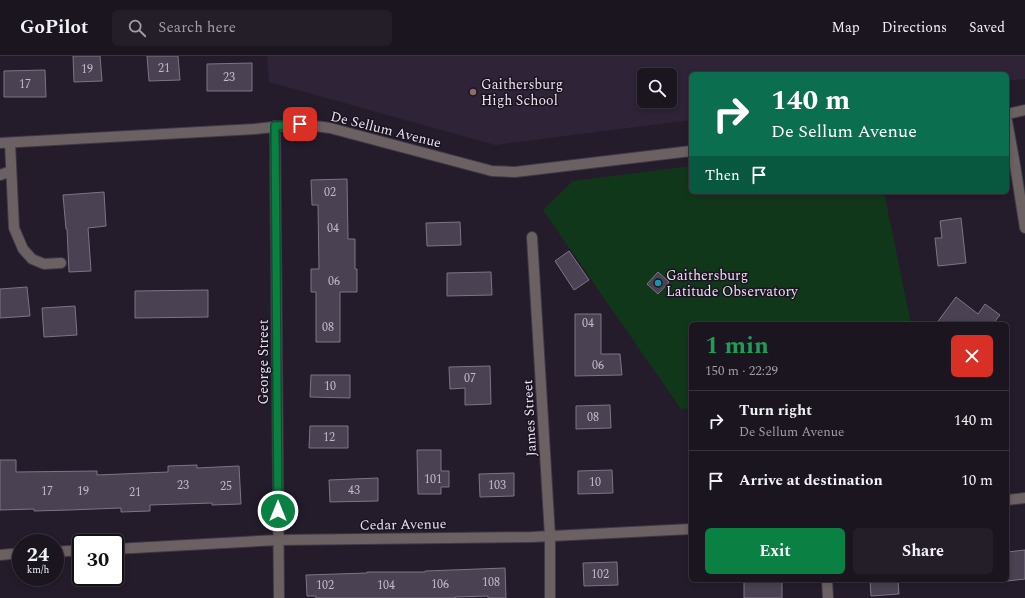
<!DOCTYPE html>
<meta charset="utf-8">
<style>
:root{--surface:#1b1520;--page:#241e29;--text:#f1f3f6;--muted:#a09fa5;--line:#39343e;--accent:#0b8043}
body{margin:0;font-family:Spectral,serif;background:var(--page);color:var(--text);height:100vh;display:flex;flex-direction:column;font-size:15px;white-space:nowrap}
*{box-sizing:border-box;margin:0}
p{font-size:13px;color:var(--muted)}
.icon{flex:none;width:22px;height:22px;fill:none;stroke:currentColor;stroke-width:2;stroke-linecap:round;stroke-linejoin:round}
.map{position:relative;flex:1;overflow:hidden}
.details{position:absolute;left:689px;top:266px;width:320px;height:260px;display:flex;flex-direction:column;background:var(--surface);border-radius:6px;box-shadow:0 2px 6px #0003,0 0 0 1px var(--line)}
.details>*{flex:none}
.top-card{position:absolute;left:689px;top:16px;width:320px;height:122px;border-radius:6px;box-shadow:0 2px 6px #0003,0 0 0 1px var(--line);background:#0b6e4f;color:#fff;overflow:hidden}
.controls{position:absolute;left:637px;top:12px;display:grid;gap:8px}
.controls a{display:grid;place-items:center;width:40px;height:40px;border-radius:6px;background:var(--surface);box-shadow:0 2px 6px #0003,0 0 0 1px var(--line);font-size:20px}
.speed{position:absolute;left:12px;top:478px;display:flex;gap:8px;font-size:20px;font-weight:700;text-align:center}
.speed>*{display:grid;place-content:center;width:52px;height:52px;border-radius:50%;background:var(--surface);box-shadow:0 2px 6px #0003,0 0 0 1px var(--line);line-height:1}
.speed small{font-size:10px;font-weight:400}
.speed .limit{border:2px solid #111;border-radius:6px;background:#fff;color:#111}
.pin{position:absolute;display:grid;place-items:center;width:34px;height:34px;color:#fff;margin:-17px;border-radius:8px;box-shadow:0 2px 6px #0006}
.me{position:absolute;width:44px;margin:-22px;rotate:0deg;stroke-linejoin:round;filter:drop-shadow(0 0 3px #0008)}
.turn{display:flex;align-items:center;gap:14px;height:84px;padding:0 16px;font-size:18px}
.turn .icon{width:52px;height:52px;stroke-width:2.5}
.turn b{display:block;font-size:28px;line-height:34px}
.then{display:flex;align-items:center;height:38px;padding:0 16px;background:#0003;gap:8px;font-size:15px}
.round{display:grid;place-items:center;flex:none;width:42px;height:42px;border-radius:6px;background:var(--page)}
.summary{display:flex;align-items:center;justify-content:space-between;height:68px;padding:0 16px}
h1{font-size:24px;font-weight:700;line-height:30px;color:#1e9e55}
.cta{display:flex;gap:8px;margin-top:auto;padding:8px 16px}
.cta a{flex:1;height:46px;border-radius:6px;background:var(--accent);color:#fff;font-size:16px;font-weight:700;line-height:46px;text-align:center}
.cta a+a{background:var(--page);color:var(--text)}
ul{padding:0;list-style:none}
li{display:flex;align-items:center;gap:12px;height:60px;padding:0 16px;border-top:1px solid var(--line)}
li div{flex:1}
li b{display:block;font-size:15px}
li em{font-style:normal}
header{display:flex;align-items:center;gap:24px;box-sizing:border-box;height:56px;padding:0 20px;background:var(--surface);border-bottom:1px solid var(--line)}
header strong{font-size:19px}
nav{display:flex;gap:22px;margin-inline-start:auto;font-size:14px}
.search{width:280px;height:36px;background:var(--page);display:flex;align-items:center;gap:10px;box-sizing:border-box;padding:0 14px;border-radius:6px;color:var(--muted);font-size:15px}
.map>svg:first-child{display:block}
</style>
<header>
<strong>GoPilot</strong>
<div class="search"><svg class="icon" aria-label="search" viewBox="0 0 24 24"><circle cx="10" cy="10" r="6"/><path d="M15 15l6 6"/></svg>Search here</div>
<nav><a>Map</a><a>Directions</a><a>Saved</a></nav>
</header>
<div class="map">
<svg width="1025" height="542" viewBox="0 0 1025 542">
<rect width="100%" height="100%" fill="#241c2b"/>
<path fill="#2e2337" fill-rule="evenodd" d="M267,0H1025V23L1007,25V18H691V64L495,89L269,26ZM644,19H670V45H644Z"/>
<path fill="#11371b" d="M691,110V136H884L911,268H691V352L681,353L543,154L573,125Z"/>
<path fill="#4a4152" stroke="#7d7486" d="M73,0H100L102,25L74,26Z
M147,0H178L180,24L149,25Z
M252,7V35H207V8Z
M45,14L46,41H4V15Z
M347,123L348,183H355V213H357V236H340V286H316V236H311V213H319L318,149H312L311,124Z
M104,136L106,170L88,172L91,215L69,216L67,173H66L63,139Z
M961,162L966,207L938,210L935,182H942L940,165Z
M460,166L461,189L427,190L426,167Z
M569,195L589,224L574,234L555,205Z
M491,216L492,239L447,240V217Z
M658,216L669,226L658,238L647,228Z
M27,231L30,260L0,262V233Z
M208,234V261L135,262V235Z
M956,241L978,258L985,248L1000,259L993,268H936Z
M75,250L77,279L44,281L42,252Z
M575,258H601V298H620L622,319L575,320Z
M490,310L491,348L465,349V332L450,333L449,311Z
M311,319H350V342L310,341Z
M610,349L611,372L576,373V350Z
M310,370H348V392H309Z
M417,394H441V415H449V431H441V438H418Z
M0,404H16V416L97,415V419L168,416V410L197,409V412L239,410L241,448L212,449V447L150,449V455L121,456V452L69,454L34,455V453L0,454Z
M612,414L613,437L578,438V415Z
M514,417V440L480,441L479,418Z
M378,422V445L330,446L329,424Z
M1025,494V523L1007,525V496Z
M617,506L618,529L584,530L583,507Z
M505,512L506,542H488V540L455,541V542H316V540H307L306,519L367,517V516H425V515Z
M744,524H782V542H744Z
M870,524H898L899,538L871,540Z"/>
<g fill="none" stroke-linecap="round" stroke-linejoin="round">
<defs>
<path id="service" d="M10,87L14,172L23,193L32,203L44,208L61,207
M0,119L11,115"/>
<path id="minor" d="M1007,58L1025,54
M1007,65L1015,109L1025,172
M275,70L279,542
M0,87L255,73L300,68L330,72L492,115L515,116L691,95
M532,181L550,480V542
M1007,444L1025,442
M115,493L278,484L532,481L691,473
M55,496L81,494
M0,499L21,497
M827,524L828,542"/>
</defs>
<use href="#service" stroke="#403846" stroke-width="12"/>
<use href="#minor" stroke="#403846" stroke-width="12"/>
<use href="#service" stroke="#6c6162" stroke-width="10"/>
<use href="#minor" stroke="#6c6162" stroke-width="10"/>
</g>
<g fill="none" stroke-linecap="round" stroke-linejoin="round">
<defs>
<path id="route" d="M278,455L275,70L300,68"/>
</defs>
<use href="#route" stroke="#07532c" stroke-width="10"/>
<use href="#route" stroke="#0b8043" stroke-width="7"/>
</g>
<circle fill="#8d6e63" stroke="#1b1321" stroke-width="1.5" cx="473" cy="36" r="4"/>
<circle fill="#0f9aa8" stroke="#1b1321" stroke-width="1.5" cx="658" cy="227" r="4"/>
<g text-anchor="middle" stroke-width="3" stroke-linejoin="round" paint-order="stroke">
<g font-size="12" fill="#c1bac7">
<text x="164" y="16">21</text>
<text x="87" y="17">19</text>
<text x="229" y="25">23</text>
<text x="25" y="32">17</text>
<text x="330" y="140">02</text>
<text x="333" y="176">04</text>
<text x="334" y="229">06</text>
<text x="588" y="271">04</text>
<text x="328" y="275">08</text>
<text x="598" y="313">06</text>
<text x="470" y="326">07</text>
<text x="330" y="334">10</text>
<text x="593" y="365">08</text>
<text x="329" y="385">12</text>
<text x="433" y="427">101</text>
<text x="595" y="430">10</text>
<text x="183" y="433">23</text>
<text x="497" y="433">103</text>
<text x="226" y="434">25</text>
<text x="354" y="438">43</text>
<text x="47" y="439">17</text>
<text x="83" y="439">19</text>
<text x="135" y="440">21</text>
<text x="600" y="522">102</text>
<text x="491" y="530">108</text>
<text x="440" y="532">106</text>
<text x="325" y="533">102</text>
<text x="386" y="533">104</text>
</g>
<g font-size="14" fill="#e9e3ee" stroke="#1b1321" text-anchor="start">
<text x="481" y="33">Gaithersburg<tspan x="481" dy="16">High School</tspan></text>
<text x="666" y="224">Gaithersburg<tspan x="666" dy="16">Latitude Observatory</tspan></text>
</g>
<g font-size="14" fill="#e9e3ee" stroke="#1b1321">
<text transform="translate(386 73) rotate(14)" y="5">De Sellum Avenue</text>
<text transform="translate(263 306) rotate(-90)" y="5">George Street</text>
<text transform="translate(529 362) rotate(-93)" y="5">James Street</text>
<text transform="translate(403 468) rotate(-1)" y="5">Cedar Avenue</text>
</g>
</g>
</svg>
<div class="controls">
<a><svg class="icon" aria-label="search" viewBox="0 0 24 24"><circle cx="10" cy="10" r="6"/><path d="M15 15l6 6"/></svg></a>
</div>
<div class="speed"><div>24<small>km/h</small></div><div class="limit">30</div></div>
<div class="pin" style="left:300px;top:68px;background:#d93025"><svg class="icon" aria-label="arrive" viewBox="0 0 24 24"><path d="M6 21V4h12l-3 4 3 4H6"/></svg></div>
<svg class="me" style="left:278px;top:455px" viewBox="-20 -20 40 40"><circle r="17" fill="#0b8043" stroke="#fff" stroke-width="3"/><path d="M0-11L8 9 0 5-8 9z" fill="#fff"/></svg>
<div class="top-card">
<div class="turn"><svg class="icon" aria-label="right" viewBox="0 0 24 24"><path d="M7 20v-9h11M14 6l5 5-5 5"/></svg><div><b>140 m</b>De Sellum Avenue</div></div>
<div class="then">Then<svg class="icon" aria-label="arrive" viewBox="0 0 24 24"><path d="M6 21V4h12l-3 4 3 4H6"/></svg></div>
</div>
<section class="details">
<div class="summary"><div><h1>1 min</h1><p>150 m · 22:29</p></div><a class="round" style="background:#d93025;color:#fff"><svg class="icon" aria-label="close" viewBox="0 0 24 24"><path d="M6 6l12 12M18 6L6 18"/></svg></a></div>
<ul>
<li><svg class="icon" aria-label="right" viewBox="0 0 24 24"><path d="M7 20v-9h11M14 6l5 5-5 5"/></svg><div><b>Turn right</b><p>De Sellum Avenue</p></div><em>140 m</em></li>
<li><svg class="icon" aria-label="arrive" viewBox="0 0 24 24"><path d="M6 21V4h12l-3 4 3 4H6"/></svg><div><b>Arrive at destination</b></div><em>10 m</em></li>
</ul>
<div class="cta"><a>Exit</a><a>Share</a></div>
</section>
</div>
